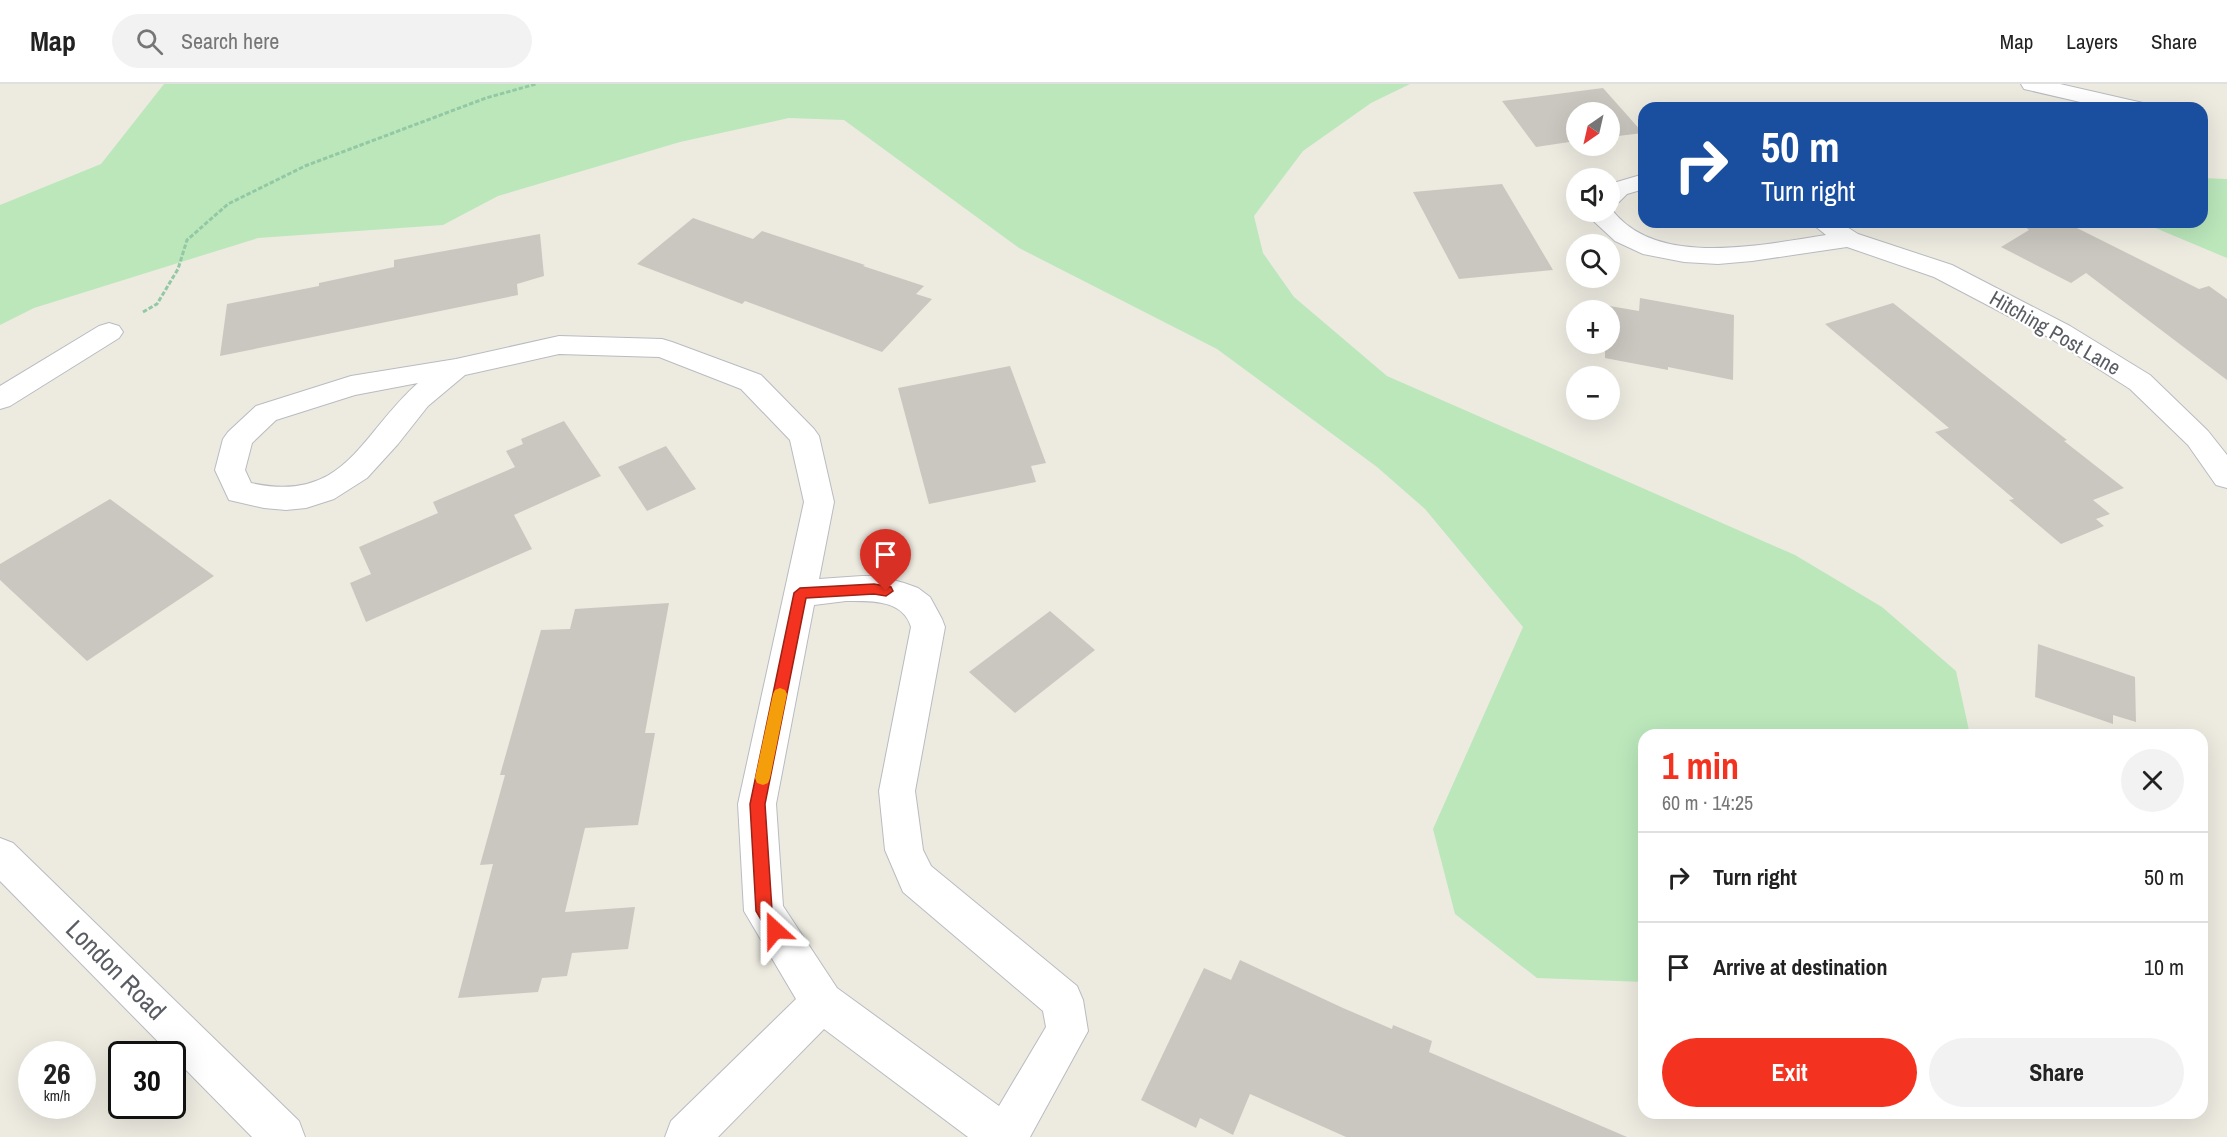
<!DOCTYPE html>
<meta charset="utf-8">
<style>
:root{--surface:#fff;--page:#f2f2f2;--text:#222;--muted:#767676;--line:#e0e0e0;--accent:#f33320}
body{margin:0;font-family:"Archivo Narrow",sans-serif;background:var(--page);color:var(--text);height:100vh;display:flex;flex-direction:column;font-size:22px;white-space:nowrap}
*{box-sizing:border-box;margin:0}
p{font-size:20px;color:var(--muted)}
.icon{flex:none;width:33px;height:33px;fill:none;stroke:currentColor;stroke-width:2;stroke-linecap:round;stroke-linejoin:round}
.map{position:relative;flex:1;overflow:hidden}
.details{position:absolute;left:1638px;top:645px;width:570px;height:390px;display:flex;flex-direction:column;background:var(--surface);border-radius:18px;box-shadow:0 6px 24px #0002}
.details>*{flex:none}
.banner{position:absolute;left:1638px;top:18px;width:570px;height:126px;border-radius:18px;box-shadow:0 6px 24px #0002;background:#1a4fa0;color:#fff;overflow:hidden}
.needle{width:39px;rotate:214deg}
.fabs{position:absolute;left:1566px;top:18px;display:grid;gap:12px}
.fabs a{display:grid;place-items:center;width:54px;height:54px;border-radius:50%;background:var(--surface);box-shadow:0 6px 24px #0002;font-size:30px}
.speed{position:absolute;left:18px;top:957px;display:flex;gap:12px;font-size:30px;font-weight:700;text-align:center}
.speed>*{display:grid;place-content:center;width:78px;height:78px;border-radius:50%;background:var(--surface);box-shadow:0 6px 24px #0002;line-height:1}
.speed small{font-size:15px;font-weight:400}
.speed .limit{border:3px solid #111;border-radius:9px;background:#fff;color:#111}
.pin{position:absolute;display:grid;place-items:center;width:51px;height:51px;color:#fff;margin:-62px -26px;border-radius:50% 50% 50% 0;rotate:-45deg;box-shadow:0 0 6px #0007}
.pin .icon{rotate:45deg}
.me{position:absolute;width:66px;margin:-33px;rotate:336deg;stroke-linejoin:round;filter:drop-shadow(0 0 4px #0008)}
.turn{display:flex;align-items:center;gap:21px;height:126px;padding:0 24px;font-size:27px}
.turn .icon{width:78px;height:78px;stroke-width:2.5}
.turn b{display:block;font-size:42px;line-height:51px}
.round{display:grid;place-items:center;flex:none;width:63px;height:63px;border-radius:32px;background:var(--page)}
.headline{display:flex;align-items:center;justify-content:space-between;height:102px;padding:0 24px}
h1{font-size:36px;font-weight:800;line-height:45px;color:var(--accent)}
.cta{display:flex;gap:12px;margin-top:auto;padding:12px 24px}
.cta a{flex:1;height:69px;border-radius:36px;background:var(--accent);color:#fff;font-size:24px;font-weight:800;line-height:69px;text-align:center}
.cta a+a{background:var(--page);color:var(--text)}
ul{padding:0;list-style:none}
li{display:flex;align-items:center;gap:18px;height:90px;padding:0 24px;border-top:2px solid var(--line)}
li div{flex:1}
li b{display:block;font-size:22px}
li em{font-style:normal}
header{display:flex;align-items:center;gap:36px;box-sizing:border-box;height:84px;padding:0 30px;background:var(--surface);border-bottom:2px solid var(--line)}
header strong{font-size:28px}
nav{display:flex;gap:33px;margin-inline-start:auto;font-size:21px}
.search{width:420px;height:54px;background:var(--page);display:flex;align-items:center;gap:15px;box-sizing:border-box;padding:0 21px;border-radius:33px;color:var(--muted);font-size:22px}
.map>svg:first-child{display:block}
</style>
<header>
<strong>Map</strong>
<div class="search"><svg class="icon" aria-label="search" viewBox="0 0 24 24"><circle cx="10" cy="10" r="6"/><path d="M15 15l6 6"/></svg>Search here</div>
<nav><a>Map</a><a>Layers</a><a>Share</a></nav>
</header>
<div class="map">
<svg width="2227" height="1053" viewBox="0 0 2227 1053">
<rect width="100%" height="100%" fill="#edebe0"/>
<path fill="#bbe7bb" d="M164,0H1410L1371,19L1303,67L1254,132L1263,169L1294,213L1387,292L1795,471L1882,523L1956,587L1970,651H1644V898L1537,894L1455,830L1433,745L1523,543L1425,425L1377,383L1217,265L1019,164L844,36L789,34L680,58L498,112L443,141L258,154L34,224L0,241V121L101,80Z
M2202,94L2227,95V174L2141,138H2202Z"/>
<path fill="#cac7c0" d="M1603,4L1643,49L1610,53V28H1576V57L1536,63L1502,17Z
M1502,100L1553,186L1459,195L1413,108Z
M693,134L753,155L762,147L865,181L863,182L924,202L916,210L932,215L882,268L745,217L742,220L637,180Z
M2019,138H2065L2199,205L2209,202L2227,215V296L2086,189L2071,199L2001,163L2029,146Z
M540,150L544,192L517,200L518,211L220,272L227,220L319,202V199L394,183V176Z
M1640,214L1734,231L1733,296L1668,283V286L1605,274V267L1586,264L1587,260H1610V226H1591L1592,219L1639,227Z
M1893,219L2067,356L2064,357L2124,404L2093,416L2110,430L2096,435L2104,442L2061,460L2009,416L2014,415L1935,348L1949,344L1825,240Z
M1010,282L1046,379L1031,382L1036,398L929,420L898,304Z
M564,337L601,392L514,431L532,465L366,538L350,499L371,490L359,463L438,429L433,418L515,383L506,367L523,360L521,355Z
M666,362L696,405L647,427L618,383Z
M110,415L214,492L87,577L0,496V480Z
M669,519L645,649H655L638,741L585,744L565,828L635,823L628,865L572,869L567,892L542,894L538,908L458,914L493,780L480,781L505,691H500L541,546L570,545L575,525Z
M1050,527L1095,566L1015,629L969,588Z
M2038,560L2135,593L2136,638L2113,631V640L2035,613Z
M1240,876L1343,924L1392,945L1393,941L1432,957L1429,968L1627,1053H1346L1250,1010L1233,1051L1200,1034L1196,1044L1141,1016L1204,884L1231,896Z"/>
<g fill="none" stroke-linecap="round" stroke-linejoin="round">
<defs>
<path id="minor" d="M2021,0H2060L2143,19L2146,24H2106L2024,5Z
M1644,90V105L1627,110L1619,118L1610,120V100Z
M1610,123C1653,185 1760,161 1826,151L1810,138H1839L1858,150L1952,181L2070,242L2150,291L2208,347L2227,371V404L2216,401L2188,361L2130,305L2050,254L1934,193L1847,163L1752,177L1718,180L1684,178L1643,170L1615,157L1587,131L1589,128H1610Z
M109,239L119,242L123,248L119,254L10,322L0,325V302L99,242Z
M559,252L662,255L672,258L761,291L814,345L819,352L834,418L819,495L862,492H878L904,499L918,504L930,513L942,535L945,543L915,707L923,766L931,782L1077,902L1083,916L1088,947L1030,1053H968L824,945L718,1053H665L671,1037L796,915L744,827L738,720L804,418L790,356L741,305L659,273L559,270L465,291L428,322L398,360L367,394L334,415L306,424L286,426L264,424L229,416L215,386L223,355L228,348L256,322L351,292L456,275ZM418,299C360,350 346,420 251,399L245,386L252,359L276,336L355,311ZM846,517C870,517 903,515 911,543L879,707L885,766L903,808L1043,927L1046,943L999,1022L837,904L783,822L776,720L814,521Z
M0,754L13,759L299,1037L305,1053H252L0,797Z"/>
</defs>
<use href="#minor" stroke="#b9bbc1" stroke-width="2"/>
<path stroke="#93c8a4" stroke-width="3" stroke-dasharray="4.5 2" stroke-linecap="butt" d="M143,228L157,220L178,185L187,156L228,120L305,82L486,14L536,0"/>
<use href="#minor" fill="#fff" fill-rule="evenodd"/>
</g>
<path fill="#f33320" stroke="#9e2115" stroke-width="1.5" d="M874,500L891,503L893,507L886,512L874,510L806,514L765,720L772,826L784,846L781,851L775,853L770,851L756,827L750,720L794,509L800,504Z"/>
<path fill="#f59e0b" d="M780,604L785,606L787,610L770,694L768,699L763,701L757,699L755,694L773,610L775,606Z"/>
<g text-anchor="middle" stroke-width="4.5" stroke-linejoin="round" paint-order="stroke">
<g font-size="21" fill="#595d63" stroke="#fff">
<text transform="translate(2055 249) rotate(30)" y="7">Hitching Post Lane</text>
</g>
<g font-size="26" fill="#595d63" stroke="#fff">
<text transform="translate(116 886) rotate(45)" y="9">London Road</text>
</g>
</g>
</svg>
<div class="fabs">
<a><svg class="needle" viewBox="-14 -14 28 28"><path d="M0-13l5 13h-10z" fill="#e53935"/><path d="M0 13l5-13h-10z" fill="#767676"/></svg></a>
<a><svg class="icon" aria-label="sound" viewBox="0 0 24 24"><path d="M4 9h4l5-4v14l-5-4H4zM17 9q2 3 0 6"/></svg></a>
<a><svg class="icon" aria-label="search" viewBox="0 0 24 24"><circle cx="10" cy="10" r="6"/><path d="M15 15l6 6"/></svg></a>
<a>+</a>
<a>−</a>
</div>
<div class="speed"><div>26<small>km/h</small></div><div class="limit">30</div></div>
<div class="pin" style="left:886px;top:507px;background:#d93025"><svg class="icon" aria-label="arrive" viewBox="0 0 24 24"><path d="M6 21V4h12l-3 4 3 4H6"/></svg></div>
<svg class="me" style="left:775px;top:846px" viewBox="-20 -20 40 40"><path d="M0-17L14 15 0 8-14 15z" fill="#f33320" stroke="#fff" stroke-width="4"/></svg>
<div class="banner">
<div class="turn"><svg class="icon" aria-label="right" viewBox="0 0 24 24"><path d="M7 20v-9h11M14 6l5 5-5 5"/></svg><div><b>50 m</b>Turn right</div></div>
</div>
<section class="details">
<div class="headline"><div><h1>1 min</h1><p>60 m · 14:25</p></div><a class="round"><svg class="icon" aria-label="close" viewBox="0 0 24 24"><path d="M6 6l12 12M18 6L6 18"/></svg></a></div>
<ul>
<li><svg class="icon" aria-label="right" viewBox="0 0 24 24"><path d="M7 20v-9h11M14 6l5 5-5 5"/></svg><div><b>Turn right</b></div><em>50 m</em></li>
<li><svg class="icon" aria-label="arrive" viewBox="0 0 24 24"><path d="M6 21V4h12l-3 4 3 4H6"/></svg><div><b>Arrive at destination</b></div><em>10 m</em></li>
</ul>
<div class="cta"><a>Exit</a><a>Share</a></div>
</section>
</div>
